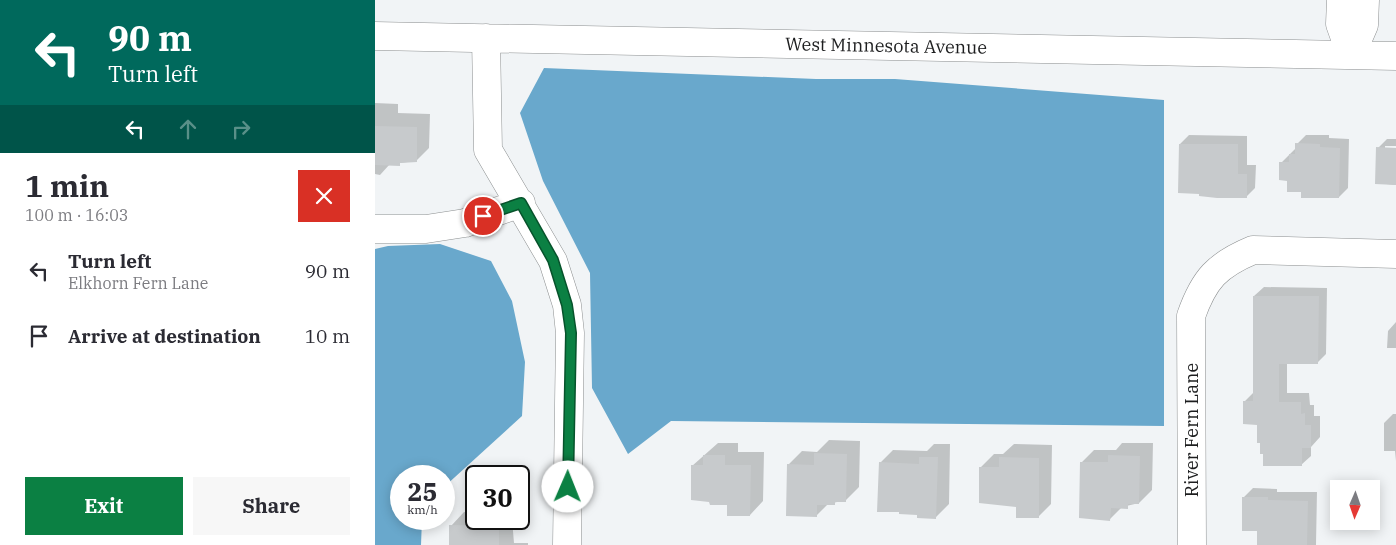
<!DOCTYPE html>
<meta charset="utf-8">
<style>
:root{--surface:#fff;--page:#f7f7f7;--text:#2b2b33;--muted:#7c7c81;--accent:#0b8043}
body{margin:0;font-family:"IBM Plex Serif",serif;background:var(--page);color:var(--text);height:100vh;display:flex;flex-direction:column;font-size:19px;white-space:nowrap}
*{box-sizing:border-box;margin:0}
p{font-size:16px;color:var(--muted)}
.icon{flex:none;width:28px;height:28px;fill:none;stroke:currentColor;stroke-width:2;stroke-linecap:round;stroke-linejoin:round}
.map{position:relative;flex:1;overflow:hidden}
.drawer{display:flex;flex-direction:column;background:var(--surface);width:375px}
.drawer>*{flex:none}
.top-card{background:#00695c;color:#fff;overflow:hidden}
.needle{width:32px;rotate:182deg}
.controls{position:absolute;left:955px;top:480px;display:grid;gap:10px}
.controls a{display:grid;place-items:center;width:50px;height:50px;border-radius:0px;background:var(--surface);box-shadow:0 2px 12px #0003;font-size:25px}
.speed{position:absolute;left:15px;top:465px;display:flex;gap:10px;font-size:25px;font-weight:700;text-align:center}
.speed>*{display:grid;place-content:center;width:65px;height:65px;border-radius:50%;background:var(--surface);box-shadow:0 2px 12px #0003;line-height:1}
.speed small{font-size:12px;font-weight:400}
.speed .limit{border:2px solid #111;border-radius:8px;background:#fff;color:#111}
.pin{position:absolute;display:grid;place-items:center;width:42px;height:42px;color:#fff;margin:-21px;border:2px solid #fff;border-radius:50%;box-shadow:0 1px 5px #0007}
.me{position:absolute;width:55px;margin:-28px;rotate:1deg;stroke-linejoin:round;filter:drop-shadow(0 0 4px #0008)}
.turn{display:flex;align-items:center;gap:18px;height:105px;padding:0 25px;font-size:22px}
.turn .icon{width:65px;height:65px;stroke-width:2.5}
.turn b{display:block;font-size:35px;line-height:42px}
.lanes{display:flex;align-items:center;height:48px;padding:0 25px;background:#0003;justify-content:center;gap:25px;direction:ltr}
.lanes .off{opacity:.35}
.round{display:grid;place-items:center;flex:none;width:52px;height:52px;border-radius:0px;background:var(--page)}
.overview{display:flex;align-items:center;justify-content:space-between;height:85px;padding:0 25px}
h1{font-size:30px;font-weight:800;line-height:38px}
.action{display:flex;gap:10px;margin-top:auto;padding:10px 25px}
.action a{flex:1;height:58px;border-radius:0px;background:var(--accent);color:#fff;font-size:20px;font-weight:800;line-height:58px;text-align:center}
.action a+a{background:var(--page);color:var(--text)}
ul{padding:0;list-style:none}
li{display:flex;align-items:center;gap:15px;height:65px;padding:0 25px}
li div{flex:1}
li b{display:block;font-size:19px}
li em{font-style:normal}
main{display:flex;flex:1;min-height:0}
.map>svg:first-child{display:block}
</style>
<main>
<section class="drawer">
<div class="top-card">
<div class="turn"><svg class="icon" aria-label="left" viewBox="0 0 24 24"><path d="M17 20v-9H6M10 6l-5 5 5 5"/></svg><div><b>90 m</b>Turn left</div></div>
<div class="lanes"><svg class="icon" aria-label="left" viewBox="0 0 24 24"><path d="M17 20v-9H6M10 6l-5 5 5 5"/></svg><svg class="icon off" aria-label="ahead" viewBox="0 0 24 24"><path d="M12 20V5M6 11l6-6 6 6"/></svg><svg class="icon off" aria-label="right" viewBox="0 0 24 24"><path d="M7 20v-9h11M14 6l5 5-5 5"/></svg></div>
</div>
<div class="overview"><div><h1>1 min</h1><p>100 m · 16:03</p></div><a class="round" style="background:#d93025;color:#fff"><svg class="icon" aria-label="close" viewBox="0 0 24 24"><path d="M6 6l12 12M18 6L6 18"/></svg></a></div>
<ul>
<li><svg class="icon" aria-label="left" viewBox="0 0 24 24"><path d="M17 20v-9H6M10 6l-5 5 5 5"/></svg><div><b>Turn left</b><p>Elkhorn Fern Lane</p></div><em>90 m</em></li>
<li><svg class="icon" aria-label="arrive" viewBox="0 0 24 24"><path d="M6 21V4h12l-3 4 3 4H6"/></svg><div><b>Arrive at destination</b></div><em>10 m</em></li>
</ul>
<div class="action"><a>Exit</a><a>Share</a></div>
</section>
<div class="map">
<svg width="1021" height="545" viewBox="0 0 1021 545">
<rect width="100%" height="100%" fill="#f1f4f6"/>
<path fill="#69a8cc" d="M169,68L441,79H520L789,100V426L296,421L253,454L217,388L215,273L168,181L145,113Z
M65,244L116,261L137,301L150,362L147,416L69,487V476H26V519H47L46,545H0V249L13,246Z"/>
<path fill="#0003" d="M0,103L23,104V113L55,114L54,148L41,161L15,164L5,175L0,174Z
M814,135L872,136V165H881L880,188L871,197L805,144Z
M931,135H954V138L974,139L973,188L964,197L928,191L914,179L906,163L921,148L922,144Z
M1012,139H1021V146H1010V149H1021V185L1002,183L1003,148Z
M889,287L952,288L951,354L942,363H912V393H934L935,405H939V416H945V437L936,447V456L926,465L890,453L884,423L869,402L879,392V296Z
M1021,322V348H1012L1013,331Z
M1018,414H1021V461L1020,451H1009V423Z
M454,440L485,441L484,487L471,500L453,504L441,516L413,465L427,451L442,452Z
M343,443H363V452H389L388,501L375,515L353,504L317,466Z
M747,443H778L777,490L764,503L747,507L735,519L706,463L719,450H741Z
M559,444H575L574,504L561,517L505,463L518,450L552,451Z
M639,444L677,445L676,504L663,517L642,506L605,468L619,454H628Z
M878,488L902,489V492H942L941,545H884V530L869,497Z
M89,512L101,513V519H137L139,543H153V545H75L76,526Z"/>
<path fill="#c7cacc" d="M0,126L42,127V162L25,163V166L0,165Z
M920,143L945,144V147L965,148L964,198H926V192H912V181L904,180V162H914V154H920Z
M804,144H863V174H872V198H842L824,196V194L803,193Z
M1001,147L1021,148V185L1000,184Z
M878,296H944L943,364H904V402H926V414L930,413V425H936V448H927V466H888V454H885V443H882V425L868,424V401H878Z
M439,453L472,454L471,502H460V505H442V517L411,516L412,464L439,465Z
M328,455H350V465H376L375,516H352V505H335L334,502L316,500V465H328Z
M733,455L765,456L764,504H753V509L736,508L735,521L704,518L705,462H733Z
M544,457H563L561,519L542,518V515L524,514V512H502L504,462L544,464Z
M624,457L664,458V518H641V507L604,503V467H624Z
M867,497H893V500L933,501L932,545H882V531H867Z
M74,525L124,526V545H74Z"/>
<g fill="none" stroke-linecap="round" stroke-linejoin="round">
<defs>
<path id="minor" d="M966,0L965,24L976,55
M0,36L1021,56
M111,38L113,150L178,261L192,305L195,333L192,545
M976,55L989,25L990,0
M0,229H51L90,223L146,203
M817,545L816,316C829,279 842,265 878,250L1021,254"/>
</defs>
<use href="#minor" stroke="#8c8f90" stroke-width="29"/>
<use href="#minor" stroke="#fff" stroke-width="28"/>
</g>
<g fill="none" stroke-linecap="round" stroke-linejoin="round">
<defs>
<path id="route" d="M108,216L146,203L178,260L192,305L196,333L193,487"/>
</defs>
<use href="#route" stroke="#07532c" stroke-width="12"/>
<use href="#route" stroke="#0b8043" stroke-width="9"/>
</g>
<g text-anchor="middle" stroke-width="4" stroke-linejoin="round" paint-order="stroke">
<g font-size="18" fill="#1d1e1f" stroke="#fff">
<text transform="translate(511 46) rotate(1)" y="6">West Minnesota Avenue</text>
<text transform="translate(817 430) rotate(-90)" y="6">River Fern Lane</text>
</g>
</g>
</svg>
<div class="controls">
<a><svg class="needle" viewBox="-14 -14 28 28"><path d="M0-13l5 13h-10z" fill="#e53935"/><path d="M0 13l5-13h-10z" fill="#7c7c81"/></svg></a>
</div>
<div class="speed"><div>25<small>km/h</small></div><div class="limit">30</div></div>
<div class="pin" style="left:108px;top:216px;background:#d93025"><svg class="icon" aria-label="arrive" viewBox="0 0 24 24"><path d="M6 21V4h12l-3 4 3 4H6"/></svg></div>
<svg class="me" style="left:193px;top:487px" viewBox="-20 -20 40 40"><circle r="19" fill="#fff"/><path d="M0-13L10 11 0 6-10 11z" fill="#0b8043"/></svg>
</div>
</main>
